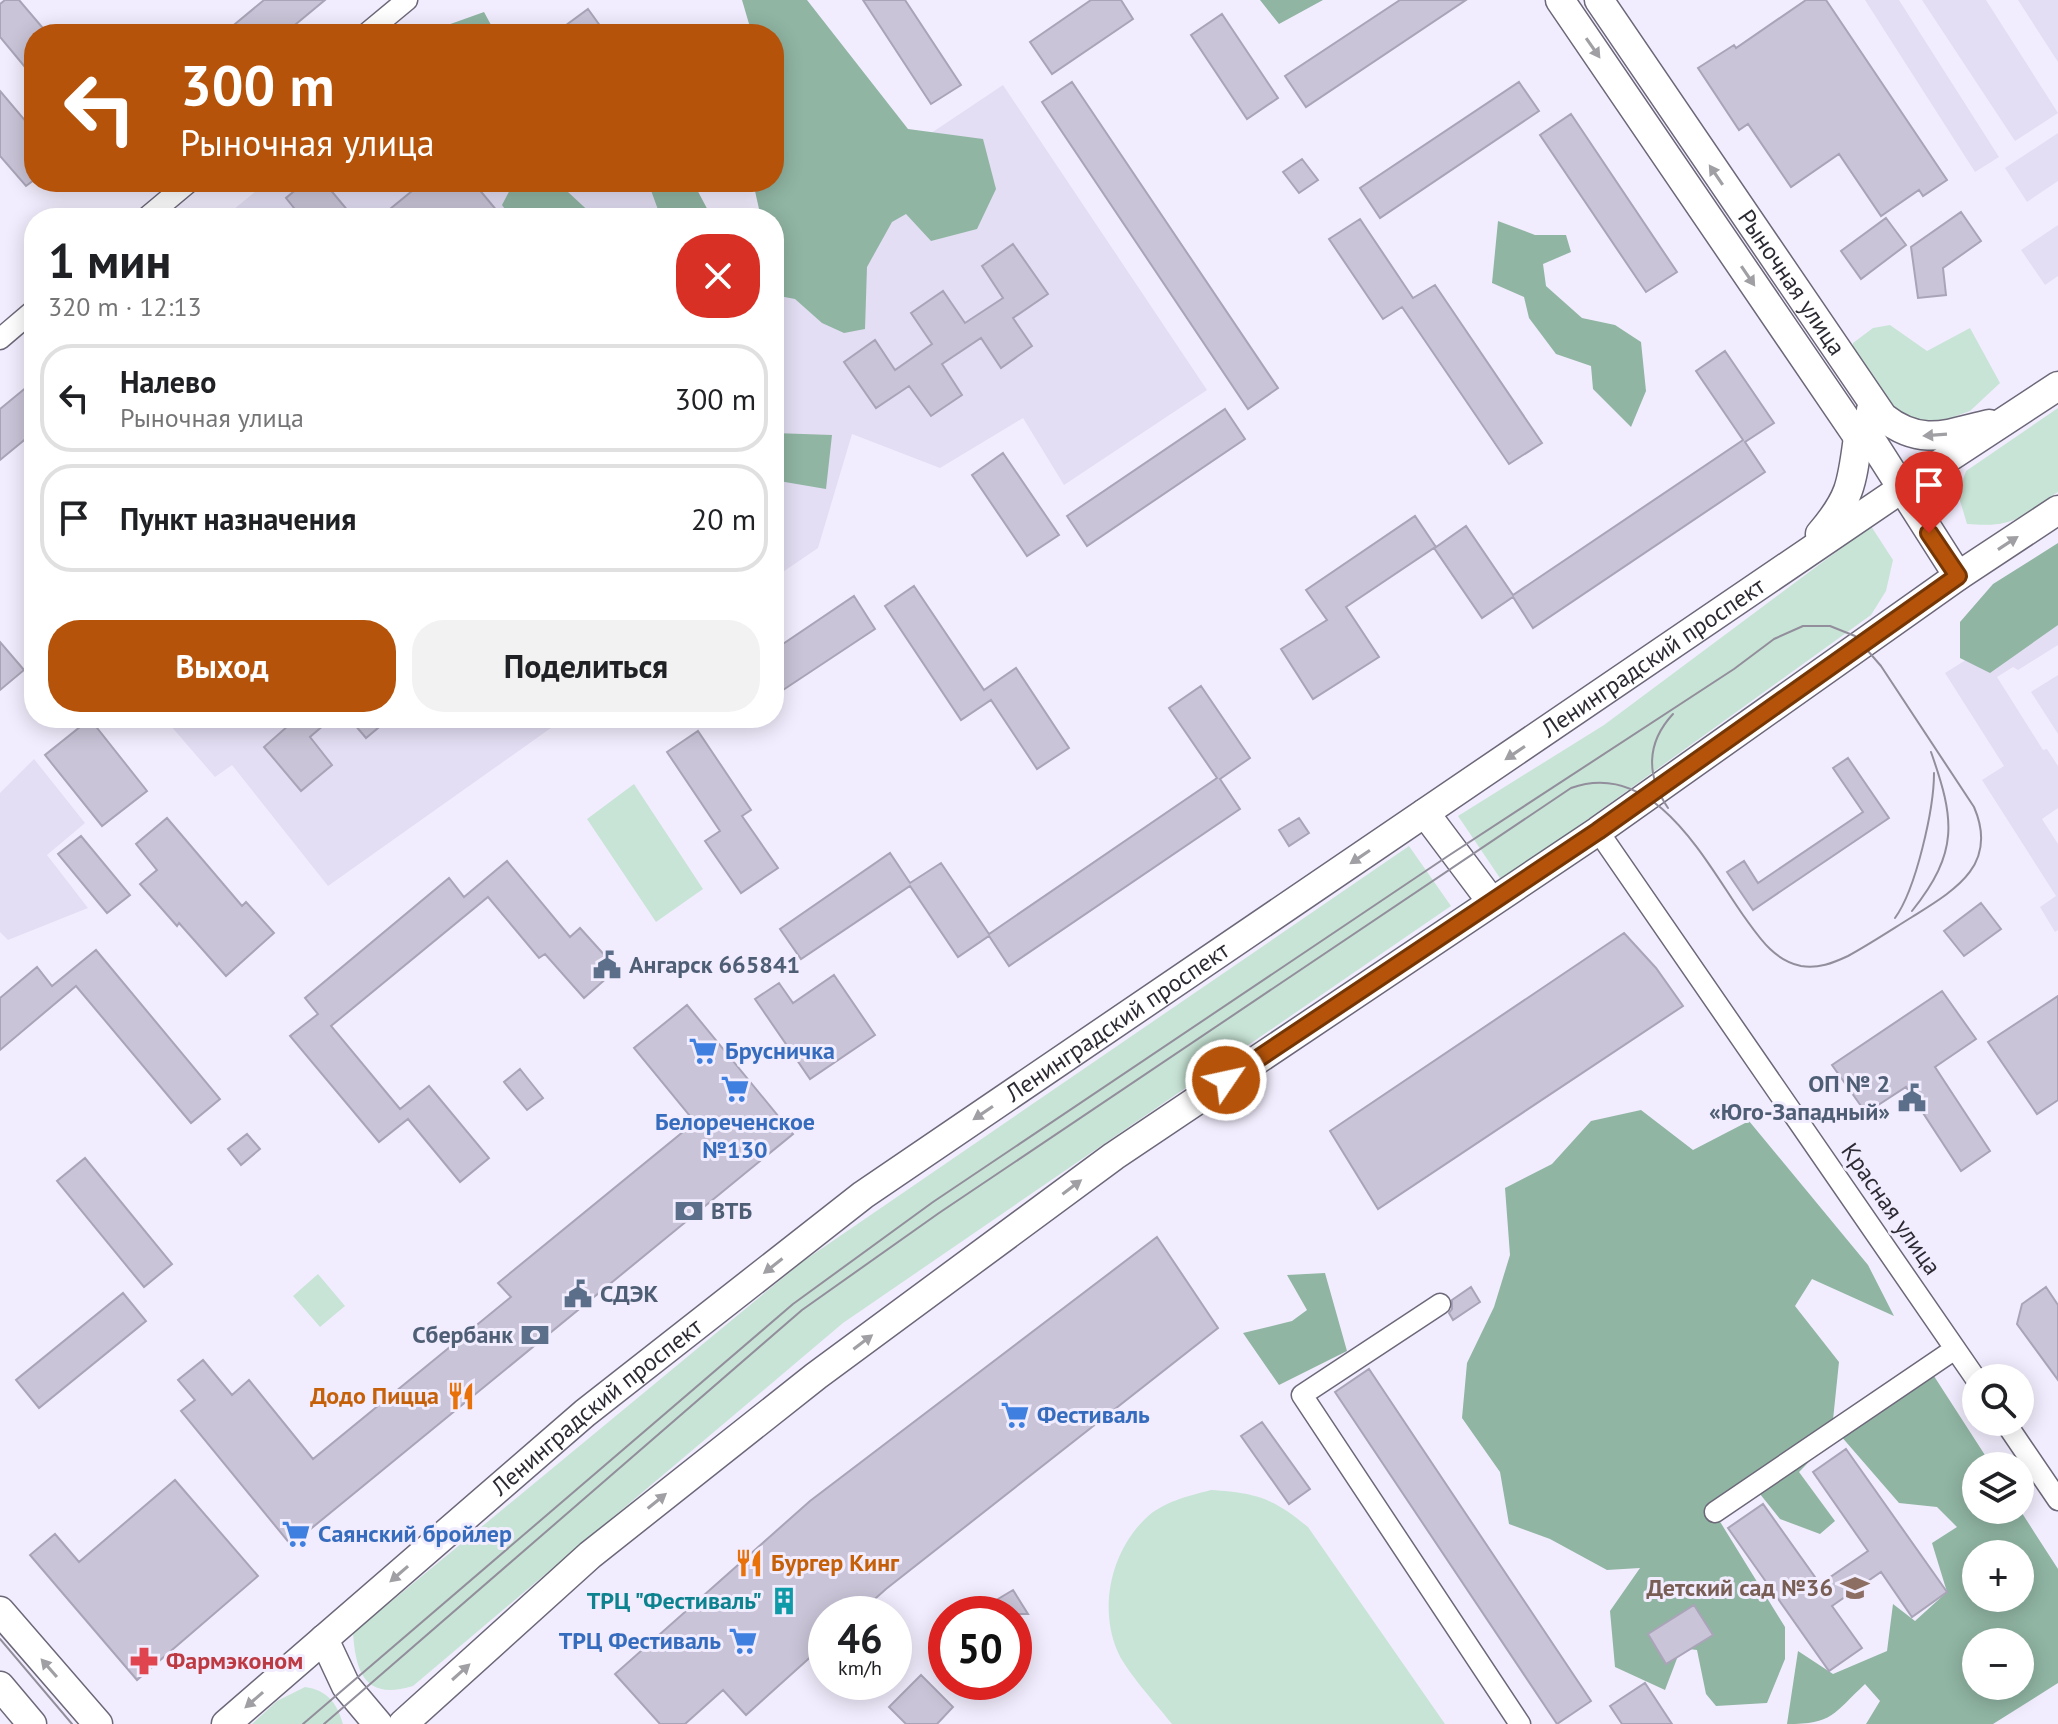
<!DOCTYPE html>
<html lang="ru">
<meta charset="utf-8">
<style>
:root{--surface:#fff;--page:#f2f2f2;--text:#202124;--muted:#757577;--line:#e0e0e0;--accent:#b45309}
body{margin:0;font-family:"PT Sans",sans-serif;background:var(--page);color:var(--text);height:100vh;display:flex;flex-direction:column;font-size:30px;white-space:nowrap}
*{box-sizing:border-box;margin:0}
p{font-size:26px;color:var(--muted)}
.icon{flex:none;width:44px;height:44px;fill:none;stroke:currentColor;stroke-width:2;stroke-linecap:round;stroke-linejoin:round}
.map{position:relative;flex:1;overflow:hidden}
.side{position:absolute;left:24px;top:208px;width:760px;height:520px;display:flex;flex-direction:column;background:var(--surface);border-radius:32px;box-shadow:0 4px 20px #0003}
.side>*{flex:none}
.banner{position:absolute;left:24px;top:24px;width:760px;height:168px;border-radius:32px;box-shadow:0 4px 20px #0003;background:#b45309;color:#fff;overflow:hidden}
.buttons{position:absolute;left:1962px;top:1364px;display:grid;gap:16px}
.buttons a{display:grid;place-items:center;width:72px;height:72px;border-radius:50%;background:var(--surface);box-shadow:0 4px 20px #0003;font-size:40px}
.speed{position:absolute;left:808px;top:1596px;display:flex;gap:16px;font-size:40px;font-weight:700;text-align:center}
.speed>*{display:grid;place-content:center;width:104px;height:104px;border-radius:50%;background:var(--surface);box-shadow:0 4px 20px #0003;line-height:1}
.speed small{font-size:20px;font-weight:400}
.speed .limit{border:12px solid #d22;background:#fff;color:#111}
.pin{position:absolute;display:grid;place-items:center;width:68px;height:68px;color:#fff;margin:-82px -34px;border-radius:50% 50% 50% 0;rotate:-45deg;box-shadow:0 0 8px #0007}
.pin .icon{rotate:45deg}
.me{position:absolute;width:88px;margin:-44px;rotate:56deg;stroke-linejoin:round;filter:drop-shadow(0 0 6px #0008)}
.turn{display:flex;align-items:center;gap:28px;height:168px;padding:0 24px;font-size:36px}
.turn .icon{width:104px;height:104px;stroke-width:2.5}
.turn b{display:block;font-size:56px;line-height:68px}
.round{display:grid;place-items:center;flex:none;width:84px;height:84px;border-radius:32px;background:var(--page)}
.headline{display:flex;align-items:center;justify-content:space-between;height:136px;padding:0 24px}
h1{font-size:48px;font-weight:700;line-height:60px}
.button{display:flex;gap:16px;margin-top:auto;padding:16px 24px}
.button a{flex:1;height:92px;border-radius:32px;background:var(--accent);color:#fff;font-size:32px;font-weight:700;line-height:92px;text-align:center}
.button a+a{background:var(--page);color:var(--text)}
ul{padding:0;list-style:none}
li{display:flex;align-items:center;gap:24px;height:108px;margin:0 16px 12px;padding:0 8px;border:4px solid var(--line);border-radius:32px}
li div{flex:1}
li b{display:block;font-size:30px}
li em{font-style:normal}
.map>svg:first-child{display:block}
</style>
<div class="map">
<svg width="2058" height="1724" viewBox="0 0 2058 1724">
<rect width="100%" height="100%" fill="#f2edfe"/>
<path fill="#e3def3" d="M1865,0H1899L1999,157L1975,172Z
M1922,0H1986L2058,113L2015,141Z
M2018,0H2058V62Z
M1003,85L1207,390L1064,485L1023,418L940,468L852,434L818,548L774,578V238Z
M2058,133V181L2027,202L2005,168Z
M267,182H648L687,218H223Z
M2058,225V276L2045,285L2021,250Z
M2058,602V645L2018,670L2013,667L1997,677L2043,750L2047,749L2058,766V808L2042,819L2058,844V930L2055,932L2040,907L2056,896L1982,780L2004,766L1945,673Z
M2058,675V734L2031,692Z
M164,718H565L328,886L232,765L215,777Z
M34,759L85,823L47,855L88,908L8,940L0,932V793Z"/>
<path fill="#c8e4d6" d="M1890,325L1927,351L1970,328L2000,383L1970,411L1934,424L1906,422L1886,404L1853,358V343L1873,328Z
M2058,408V492C2021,517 2014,528 1967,524L1958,494L1966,471Z
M1871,526L1893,560L1886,591L1871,615L1502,881L1458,816L1604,725Z
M634,784L703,889L656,922L587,819Z
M1409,846L1451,906L843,1323L413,1686C366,1700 356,1675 353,1633L802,1262Z
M318,1274L345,1306L320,1327L293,1296Z
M1211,1490C1257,1493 1273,1498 1308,1527L1445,1724H1172C1158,1706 1124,1669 1117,1650C1099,1607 1111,1552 1145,1519C1162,1502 1188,1496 1211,1490Z
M305,1687C327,1690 337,1703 343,1724H252L277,1701Z"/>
<path fill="#90b5a3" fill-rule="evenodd" d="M742,0H807L908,129L983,139L996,189L977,229L931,241L906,214L892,222L867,267L865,329L844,333L822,323L795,299L774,295V218H761L753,182H774V34H752Z
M1260,0H1323L1279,24Z
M484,12L496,34H429L428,32Z
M514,182H572L568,192L596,218H511L502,205Z
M648,182H693L712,218H661Z
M1498,221L1535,235H1566L1571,252L1543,264L1546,286L1582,318L1615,325L1641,342L1646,391L1631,427L1593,389L1591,366L1556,354L1529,318L1524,297L1492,283Z
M774,433L832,435L826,489L779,481L774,476Z
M2058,543V625L1990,673L1960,658V622L1993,584Z
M1641,1110L1693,1150L1749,1121L1868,1265L1894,1316L1812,1279L1795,1306L1839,1362L1831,1439L1799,1472L1835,1521L1820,1534L1780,1519L1756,1489L1719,1520L1785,1627V1659L1767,1703L1716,1706L1706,1694L1697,1650L1681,1648L1665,1690L1615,1667L1610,1611L1640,1568L1607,1570L1550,1539L1509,1524L1500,1472L1462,1418L1467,1363L1494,1307L1510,1255L1505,1188L1552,1164L1591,1121Z
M1325,1273L1347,1351L1279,1385L1243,1333L1292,1321L1307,1310L1287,1275Z
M1932,1373L1992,1466H1976V1510H2020L2058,1569V1683L1993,1724H1866L1880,1701L1865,1684C1833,1714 1833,1724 1787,1724L1798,1651L1833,1674L1887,1651L1893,1604L1915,1621L1947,1592L1932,1543L1957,1527L1937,1507L1899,1503L1840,1435ZM1976,1554H2020V1598H1976ZM1976,1642H2020V1686H1976Z"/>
<path fill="#cac4d8" stroke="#aaa4b8" stroke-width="2" d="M5,0H19L48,34H34V78L0,37V4Z
M264,0H325L284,34H223Z
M863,0H905L961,85L931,104Z
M1091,0H1121L1133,19L1052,74L1030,42Z
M1400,0H1466L1306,107L1285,76Z
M1806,0H1826L1947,180L1923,196L1919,190L1881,216L1839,154L1791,187L1748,124L1739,130L1698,68L1734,45L1736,48Z
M588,9L606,34H554Z
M1222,14L1278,98L1247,119L1191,35Z
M1072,82L1278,388L1248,409L1042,102Z
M1519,82L1539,111L1380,218L1360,188Z
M0,91L34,131V180L26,186L0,156Z
M1571,114L1677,272L1646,292L1540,135Z
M1302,159L1318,180L1299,193L1283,172Z
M305,182H324L354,218H302L286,198Z
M423,182H473L503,218H443L437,211L429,218H379Z
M1961,212L1981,241L1943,268L1946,295L1918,298L1911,247Z
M1886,218L1906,245L1861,279L1841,251Z
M1360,219L1413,298L1435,285L1542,443L1509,464L1402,307L1383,319L1329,239Z
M1013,244L1048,294L1013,318L1032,346L1001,368L981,338L942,364L962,395L931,416L909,386L876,408L844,362L875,340L895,370L932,344L911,313L943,291L965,323L1003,298L982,266Z
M1725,351L1774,423L1745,442L1765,472L1533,628L1513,597L1482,618L1434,548L1346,607L1379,657L1313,699L1281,649L1327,620L1306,590L1415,516L1436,547L1466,526L1513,595L1743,440L1696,371Z
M34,381V432L0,460V409Z
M1225,409L1245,439L1087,546L1067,516Z
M1003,453L1059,535L1027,556L972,475Z
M914,586L984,690L1016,668L1069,748L1037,769L991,700L961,720L885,606Z
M854,596L875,629L774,696V650Z
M0,642L24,670L0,690Z
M1201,686L1250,758L1220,779L1240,809L1009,966L989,936L958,957L910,886L801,959L780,929L890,853L910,883L941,863L989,934L1217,778L1169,708Z
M297,718H332L310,737L332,765L301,791L264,747Z
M349,718H390L366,738Z
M90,719L147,791L102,826L45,755Z
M698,731L751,810L742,816L778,868L741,893L705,841L720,831L667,752Z
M1848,758L1889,818L1753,910L1727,872L1744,861L1758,883L1863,812L1833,768Z
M167,818L242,906L246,902L274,933L226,976L179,923L177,926L140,884L157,870L136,844Z
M1299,818L1309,833L1289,846L1279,830Z
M81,836L130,895L107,913L58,854Z
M507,861L570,937L580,928L617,969L584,998L545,954L539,958L488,897L331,1026L400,1109L429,1086L489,1158L460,1182L408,1119L379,1142L290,1036L318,1014L305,998L449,878L464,897Z
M1981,903L2001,929L1964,956L1944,931Z
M1624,933L1656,968L1683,1006L1378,1209L1330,1131Z
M96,950L220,1099L191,1123L76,986L0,1050V998L37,967L52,986Z
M834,975L875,1035L810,1079L755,999L779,983L793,1003Z
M1942,991L1976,1039L1935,1067L1990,1151L1961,1171L1906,1087L1866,1113L1832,1065Z
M2058,996V1100L2037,1114L1988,1042Z
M687,1005L793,1134L291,1545L181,1411L195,1400L178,1380L203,1360L232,1395L249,1380L313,1459L511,1297L498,1283L695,1122L634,1048Z
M520,1069L543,1098L527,1110L504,1082Z
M247,1134L260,1149L241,1165L228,1149Z
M85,1158L172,1264L144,1287L57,1181Z
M1157,1237L1218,1328L886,1589L858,1614H826V1643L746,1715L723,1690L685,1724H660L615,1674L810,1501Z
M1471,1287L1480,1302L1453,1320L1449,1313L1452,1309V1300Z
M2046,1287L2058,1305V1380L2017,1324L2022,1304Z
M123,1293L146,1321L39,1408L16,1380Z
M1369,1369L1591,1701L1557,1724L1335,1392Z
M1262,1422L1310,1489L1289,1504L1241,1436Z
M1846,1449L1947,1592L1912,1617L1881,1572L1832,1606L1862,1648L1829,1671L1728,1528L1763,1504L1820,1584L1868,1551L1813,1472Z
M175,1480L258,1576L137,1680L30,1555L55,1534L79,1562Z
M1013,1590L1028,1614H973Z
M1694,1605L1713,1635L1666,1664L1648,1634Z
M921,1675L953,1707L937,1724H906L889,1707Z
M1645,1683L1672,1724H1622L1610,1706Z"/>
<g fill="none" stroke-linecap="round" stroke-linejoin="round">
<defs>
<path id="street" d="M366,34L407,0
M146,218L189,182
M0,339L34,310
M1598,831L1976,1379
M1440,1304L1302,1395L1520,1724
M2005,1422L2058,1500
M1715,1512L1955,1349"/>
<g id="secondary">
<path d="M1560,0L1858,437"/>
<path id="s1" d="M1599,0L1883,417C1921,447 1947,434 1989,424"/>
<path d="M1871,410L1870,438L1958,576"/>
<path d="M1820,534C1851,498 1852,483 1858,437"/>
<path d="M1425,813L1491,901"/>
<path d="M0,1611L98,1724"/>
<path d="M324,1639L346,1686L378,1724"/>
<path d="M0,1686L32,1724"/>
<path id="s2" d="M226,1724L585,1413L863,1195L1901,489L2058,386"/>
<path d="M403,1724L590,1555L816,1376L1114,1156L1598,831L1958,576L2058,510"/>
</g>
</defs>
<use href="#street" stroke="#6d6879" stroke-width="23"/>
<use href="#secondary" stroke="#6d6879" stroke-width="31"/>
<use href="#street" stroke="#fff" stroke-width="20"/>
<use href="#secondary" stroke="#fff" stroke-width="28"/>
<path stroke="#928e9b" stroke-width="2" d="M1668,808C1646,776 1646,743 1673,714
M1912,911C1959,852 1955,820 1931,752
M1895,918C1916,889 1934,809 1934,773
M0,1639L72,1724
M303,1724L793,1304L933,1202L1448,856L1734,669L1774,639L1803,626H1830L1855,636L1881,666L1974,807C1999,865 1955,890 1912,917C1891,930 1870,944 1848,956C1833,963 1818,969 1801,966C1773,960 1759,937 1743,915C1705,861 1654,758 1571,788L939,1213L802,1310L324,1724"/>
</g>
<defs><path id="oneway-solid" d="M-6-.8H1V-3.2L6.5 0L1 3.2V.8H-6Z" transform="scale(2)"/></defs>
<g fill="#a09fa3">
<use href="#oneway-solid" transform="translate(1593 48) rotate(55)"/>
<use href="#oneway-solid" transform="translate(1716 175) rotate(-124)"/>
<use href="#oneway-solid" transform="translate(1748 276) rotate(56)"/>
<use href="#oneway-solid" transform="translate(1935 435) rotate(176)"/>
<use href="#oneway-solid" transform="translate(2008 543) rotate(-33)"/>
<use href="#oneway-solid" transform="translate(1515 753) rotate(146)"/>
<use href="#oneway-solid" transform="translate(1360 857) rotate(146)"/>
<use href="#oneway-solid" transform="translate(983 1113) rotate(146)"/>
<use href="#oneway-solid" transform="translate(1072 1187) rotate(-37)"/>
<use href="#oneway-solid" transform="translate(773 1266) rotate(142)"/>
<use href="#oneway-solid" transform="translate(863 1342) rotate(-37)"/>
<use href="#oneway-solid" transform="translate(657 1501) rotate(-39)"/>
<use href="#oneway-solid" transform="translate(399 1574) rotate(139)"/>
<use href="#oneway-solid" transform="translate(49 1668) rotate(-131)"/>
<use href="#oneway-solid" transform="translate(461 1672) rotate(-42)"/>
<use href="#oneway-solid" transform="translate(254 1700) rotate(139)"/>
</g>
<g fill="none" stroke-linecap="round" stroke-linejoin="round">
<defs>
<path id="route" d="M1226,1080L1598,831L1958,576L1929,533"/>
</defs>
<use href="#route" stroke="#753606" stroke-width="20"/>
<use href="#route" stroke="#b45309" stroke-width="14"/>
</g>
<defs>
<symbol id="civic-bare" viewBox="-9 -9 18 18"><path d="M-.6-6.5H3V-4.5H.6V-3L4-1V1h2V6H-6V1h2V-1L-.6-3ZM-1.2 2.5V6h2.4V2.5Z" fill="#5c6f8a" stroke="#f2edfe" stroke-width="2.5" paint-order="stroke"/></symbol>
<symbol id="supermarket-bare" viewBox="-9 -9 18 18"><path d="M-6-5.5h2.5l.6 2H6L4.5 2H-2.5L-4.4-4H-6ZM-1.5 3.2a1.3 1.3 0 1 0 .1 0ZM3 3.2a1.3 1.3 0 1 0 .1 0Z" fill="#3f7fe0" stroke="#f2edfe" stroke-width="2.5" paint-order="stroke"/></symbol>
<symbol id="bank-bare" viewBox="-9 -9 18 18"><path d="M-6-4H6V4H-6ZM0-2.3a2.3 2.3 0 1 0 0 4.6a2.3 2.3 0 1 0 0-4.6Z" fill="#5c6f8a" stroke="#f2edfe" stroke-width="2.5" paint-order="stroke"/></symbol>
<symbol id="restaurant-bare" viewBox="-9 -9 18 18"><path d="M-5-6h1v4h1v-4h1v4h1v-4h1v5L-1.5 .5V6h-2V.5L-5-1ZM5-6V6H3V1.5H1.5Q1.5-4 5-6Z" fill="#e8710a" stroke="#f2edfe" stroke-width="2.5" paint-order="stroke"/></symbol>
<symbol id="school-bare" viewBox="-9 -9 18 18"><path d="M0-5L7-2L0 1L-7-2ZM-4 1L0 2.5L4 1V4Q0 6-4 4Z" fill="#8d6e63" stroke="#f2edfe" stroke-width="2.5" paint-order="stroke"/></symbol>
<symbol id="building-bare" viewBox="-9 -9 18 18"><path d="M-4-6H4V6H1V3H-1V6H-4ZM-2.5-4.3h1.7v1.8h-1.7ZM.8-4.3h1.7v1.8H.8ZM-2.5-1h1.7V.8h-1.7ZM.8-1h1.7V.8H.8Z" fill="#0f9aa8" stroke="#f2edfe" stroke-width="2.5" paint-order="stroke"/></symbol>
<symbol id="pharmacy-bare" viewBox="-9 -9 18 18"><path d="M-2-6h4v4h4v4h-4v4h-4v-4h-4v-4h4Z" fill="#e0444e" stroke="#f2edfe" stroke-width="2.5" paint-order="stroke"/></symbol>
</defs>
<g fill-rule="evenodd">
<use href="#civic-bare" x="587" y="945" width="40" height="40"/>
<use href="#supermarket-bare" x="683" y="1031" width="40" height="40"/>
<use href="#supermarket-bare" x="715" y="1069" width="40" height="40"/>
<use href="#civic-bare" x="1892" y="1078" width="40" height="40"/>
<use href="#bank-bare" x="669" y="1191" width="40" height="40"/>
<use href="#civic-bare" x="558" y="1274" width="40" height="40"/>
<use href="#bank-bare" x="515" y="1315" width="40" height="40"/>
<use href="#restaurant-bare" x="441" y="1376" width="40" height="40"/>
<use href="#supermarket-bare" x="995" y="1395" width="40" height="40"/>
<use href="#supermarket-bare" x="276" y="1514" width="40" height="40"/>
<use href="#restaurant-bare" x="729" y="1543" width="40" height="40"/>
<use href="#school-bare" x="1835" y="1568" width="40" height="40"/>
<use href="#building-bare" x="764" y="1581" width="40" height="40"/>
<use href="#supermarket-bare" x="723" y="1621" width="40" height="40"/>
<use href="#pharmacy-bare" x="124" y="1641" width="40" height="40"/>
</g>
<g text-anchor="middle" stroke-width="6" stroke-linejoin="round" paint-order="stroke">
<g font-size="24" fill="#2c2a32" stroke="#f2edfe">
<text dy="8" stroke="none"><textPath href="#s1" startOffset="342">Рыночная улица</textPath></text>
<text dy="8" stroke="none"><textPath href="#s2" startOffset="1784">Ленинградский проспект</textPath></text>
<text dy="8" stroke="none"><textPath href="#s2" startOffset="1136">Ленинградский проспект</textPath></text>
<text transform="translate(1891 1209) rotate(55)" y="8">Красная улица</text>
<text dy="8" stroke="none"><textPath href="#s2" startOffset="488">Ленинградский проспект</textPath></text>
</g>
<g font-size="24" font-weight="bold" fill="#4e5e75" stroke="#f2edfe" text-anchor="start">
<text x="629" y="973">Ангарск 665841</text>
<text x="1890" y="1092" text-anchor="end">ОП № 2<tspan x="1890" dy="28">«Юго-Западный»</tspan></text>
<text x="711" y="1219">ВТБ</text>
<text x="600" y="1302">СДЭК</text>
<text x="513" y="1343" text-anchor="end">Сбербанк</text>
</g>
<g font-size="24" font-weight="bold" fill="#366cbe" stroke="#f2edfe" text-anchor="start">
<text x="725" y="1059">Брусничка</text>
<text x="735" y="1130" text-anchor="middle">Белореченское<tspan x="735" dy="28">№130</tspan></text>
<text x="1037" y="1423">Фестиваль</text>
<text x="318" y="1542">Саянский бройлер</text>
<text x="721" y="1649" text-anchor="end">ТРЦ Фестиваль</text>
</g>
<g font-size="24" font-weight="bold" fill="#c56008" stroke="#f2edfe" text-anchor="end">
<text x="439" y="1404">Додо Пицца</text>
<text x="771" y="1571" text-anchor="start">Бургер Кинг</text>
</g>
<g font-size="24" font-weight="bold" fill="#785e54" stroke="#f2edfe" text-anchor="end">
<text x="1833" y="1596">Детский сад №36</text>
</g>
<g font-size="24" font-weight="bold" fill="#0d838f" stroke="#f2edfe" text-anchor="end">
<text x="762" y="1609">ТРЦ "Фестиваль"</text>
</g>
<g font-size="24" font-weight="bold" fill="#be3a42" stroke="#f2edfe" text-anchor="start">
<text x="166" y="1669">Фармэконом</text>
</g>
</g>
</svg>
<div class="buttons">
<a><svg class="icon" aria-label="search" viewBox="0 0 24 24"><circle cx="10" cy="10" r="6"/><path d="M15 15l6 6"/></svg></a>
<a><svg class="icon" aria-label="layers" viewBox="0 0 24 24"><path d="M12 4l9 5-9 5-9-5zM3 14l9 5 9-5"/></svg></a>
<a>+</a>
<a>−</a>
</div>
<div class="speed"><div>46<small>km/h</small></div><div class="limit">50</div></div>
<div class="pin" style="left:1929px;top:533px;background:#d93025"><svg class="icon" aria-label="arrive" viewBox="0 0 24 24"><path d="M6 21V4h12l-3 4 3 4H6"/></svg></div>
<svg class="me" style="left:1226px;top:1080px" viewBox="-20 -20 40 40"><circle r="17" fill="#b45309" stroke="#fff" stroke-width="3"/><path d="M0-11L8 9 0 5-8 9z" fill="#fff"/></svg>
<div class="banner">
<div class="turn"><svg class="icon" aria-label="left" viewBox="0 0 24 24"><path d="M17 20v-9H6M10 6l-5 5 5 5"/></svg><div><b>300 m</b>Рыночная улица</div></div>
</div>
<section class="side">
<div class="headline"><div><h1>1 мин</h1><p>320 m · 12:13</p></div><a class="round" style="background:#d93025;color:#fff"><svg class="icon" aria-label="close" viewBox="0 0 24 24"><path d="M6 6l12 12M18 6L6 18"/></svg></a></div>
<ul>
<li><svg class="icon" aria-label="left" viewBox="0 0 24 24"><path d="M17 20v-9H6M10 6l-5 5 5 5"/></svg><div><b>Налево</b><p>Рыночная улица</p></div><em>300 m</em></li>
<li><svg class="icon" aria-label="arrive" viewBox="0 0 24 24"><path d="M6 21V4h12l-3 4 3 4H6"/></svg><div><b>Пункт назначения</b></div><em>20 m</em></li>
</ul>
<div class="button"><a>Выход</a><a>Поделиться</a></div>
</section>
</div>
